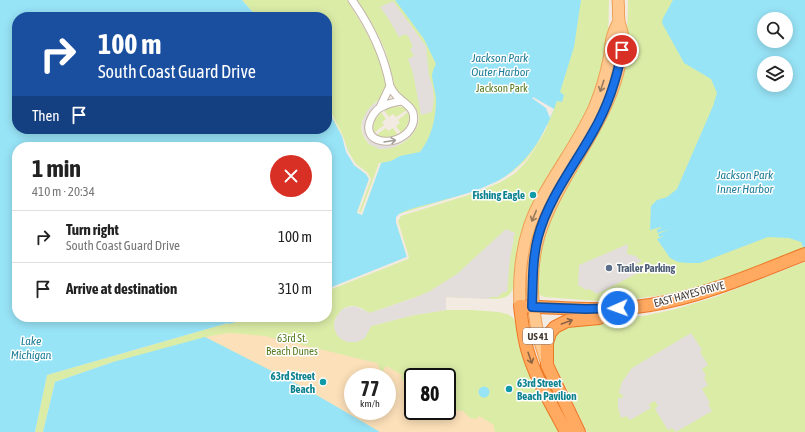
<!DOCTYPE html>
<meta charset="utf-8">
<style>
:root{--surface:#fff;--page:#f6f6f6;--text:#222;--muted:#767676;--line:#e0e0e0}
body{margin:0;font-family:"Asap Condensed",sans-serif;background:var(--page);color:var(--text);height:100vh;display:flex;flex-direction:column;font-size:15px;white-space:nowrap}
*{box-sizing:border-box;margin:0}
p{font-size:13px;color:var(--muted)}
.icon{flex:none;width:22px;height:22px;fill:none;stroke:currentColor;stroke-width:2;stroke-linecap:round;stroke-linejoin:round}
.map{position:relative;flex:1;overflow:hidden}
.panel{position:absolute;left:12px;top:142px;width:320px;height:180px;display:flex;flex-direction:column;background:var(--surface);border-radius:16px;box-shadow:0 2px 10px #0003}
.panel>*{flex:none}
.hud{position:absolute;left:12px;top:12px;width:320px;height:122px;border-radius:16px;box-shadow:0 2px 10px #0003;background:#1a4fa0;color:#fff;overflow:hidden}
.fabs{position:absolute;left:757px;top:12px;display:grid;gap:8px}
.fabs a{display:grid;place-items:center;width:36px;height:36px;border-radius:50%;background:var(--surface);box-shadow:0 2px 10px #0003;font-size:20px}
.speed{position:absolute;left:344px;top:368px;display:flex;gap:8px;font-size:20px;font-weight:700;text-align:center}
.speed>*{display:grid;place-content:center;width:52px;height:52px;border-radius:50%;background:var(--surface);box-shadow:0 2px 10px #0003;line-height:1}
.speed small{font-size:10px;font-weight:400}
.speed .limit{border:2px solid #111;border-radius:6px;background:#fff;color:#111}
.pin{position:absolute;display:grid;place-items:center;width:34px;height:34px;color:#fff;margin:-17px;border:2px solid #fff;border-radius:50%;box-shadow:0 1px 4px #0007}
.me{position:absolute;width:44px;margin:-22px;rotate:268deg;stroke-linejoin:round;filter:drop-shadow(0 0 3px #0008)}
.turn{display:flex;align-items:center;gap:14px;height:84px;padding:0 20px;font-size:18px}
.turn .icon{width:52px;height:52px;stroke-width:2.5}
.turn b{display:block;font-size:28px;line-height:34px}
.then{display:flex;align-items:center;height:38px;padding:0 20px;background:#0003;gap:8px;font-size:15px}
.round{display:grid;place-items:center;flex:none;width:42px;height:42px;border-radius:21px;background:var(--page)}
.headline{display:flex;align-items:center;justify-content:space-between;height:68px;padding:0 20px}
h1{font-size:24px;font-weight:700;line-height:30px}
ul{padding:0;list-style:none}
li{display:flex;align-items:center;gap:12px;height:52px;padding:0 20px;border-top:1px solid var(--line)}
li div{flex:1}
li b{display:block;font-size:15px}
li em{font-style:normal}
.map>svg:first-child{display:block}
</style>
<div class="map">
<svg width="805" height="432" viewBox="0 0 805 432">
<rect width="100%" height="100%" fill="#f3ebe2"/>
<path fill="#dbeca7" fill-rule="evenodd" d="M242,0H347C359,19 388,65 385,87C382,106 346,117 369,144C375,144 390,148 396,146C409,142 424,125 417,110C412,101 400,98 396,89C391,78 390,65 386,53C379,34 368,17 357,0H609L608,43L596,93L565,153L515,268C514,283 517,297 497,299L419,296L370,313C366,312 363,308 358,307C347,303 337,312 334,323L367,334L371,326L414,315L446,310H472L499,312L510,315L515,320L520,343L560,432H380L301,386L113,362L55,382L43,432H35L47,375L228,323L229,324L253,317H327V289L407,257L357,213L354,165L327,109V17H257ZM353,377H387V411H353ZM413,377H447V411H413Z
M628,0H805V247L723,280L691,289L663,295L612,302L544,297L540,295L537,291V268L547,226L627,41ZM764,19H786V41H764ZM764,63H786V85H764Z
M393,106L403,107L407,110L396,117L393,114L389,117L384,110Z
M381,112L386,119L382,122L384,125L374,133C371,124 375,118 381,112Z
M408,112C411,120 407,127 401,133L396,126L400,123L398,120Z
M386,128L388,131L393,128L398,135C390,138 383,139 376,135Z
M805,262V432H587L553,361L551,336L555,330L600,319L643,316L676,309L718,296Z"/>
<path fill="#fce0b9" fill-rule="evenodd" d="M229,333L265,336L377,363L381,371L382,372L386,366L402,375L401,378L406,383L413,385V401L410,407L411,408L413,404V411H447V405L454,410L463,411L470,418L477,419L479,416L494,425V430L496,432H380L301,386L205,337ZM353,377H387V411H353Z"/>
<path fill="#e3dedc" d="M393,1L426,46L429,75L433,88L434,100L432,112L421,115L413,73L408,59L414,56L410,49L413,47L409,38L406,34L399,37L388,18L380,7Z
M374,103L380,107L371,119V136L393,141L412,125L410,107L413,104L418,113V124L409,138L395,147L386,149H379L369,144L363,134L362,122L367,111Z
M506,229L515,233L513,238L514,239L510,258L507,292H503L498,297H490L489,299L446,297V310L414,315L371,326L365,338L357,342H347L341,339L337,335L334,328V323L337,316L342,309L348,307L355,306L370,313L414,298L430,291L457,274Z
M628,244L627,254L637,256L636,257L642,261L635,265L642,271L597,294L589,289L586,290L578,285L579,265Z
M691,333L702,350L700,352L708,365L702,369L706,376L704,378L708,385L702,389L710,403L708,404L712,411L676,432L672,428L668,430L655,409L658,406L655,401L649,404L651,408L630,420L626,416L621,418L618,407V398H623V395L619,393L622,382L632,368Z"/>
<path fill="#98e4f7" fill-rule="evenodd" d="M0,0H242L257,17H17V129H327V109L342,136L354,165L366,174L369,179L357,212L362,215L381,163L391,161L400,156L420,152C431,138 436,119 436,101C436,92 433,85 432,76C432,72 434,68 436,64L424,39L395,0H581L574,47L560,92L564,95L562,102L557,101C545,136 525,169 490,185C475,192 459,196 443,200C429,205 412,207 399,214L396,222L407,257L327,289V147H17V317H253L229,324L228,323L47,375L35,432H0Z
M673,0H805V251L801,242L789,238L768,237L700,263H688L678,262L670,258L657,239L664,236L659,237L658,234L670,229L657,233V230L661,228V227L650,230L651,206L657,200L667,197L677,189L713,106L717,93L711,79L684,63L662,23L663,18ZM764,19H786V41H764ZM764,63H786V85H764Z
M205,337L301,386L380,432H43L55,382L113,362Z
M478.5 392a5.5 5.5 0 1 1 11 0a5.5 5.5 0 1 1-11 0Z"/>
<path fill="#f3ebe2" d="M533,97L554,109L550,118L546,108L532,98Z
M327,107L329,108L343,136L348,151L356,164L367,172L371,179L359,212H361L379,163H381L362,215L357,213L369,179L366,174L354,165L346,152L342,136Z
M547,125H548L538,144L526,162L514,174L501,182L475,193L401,216L398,221L409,257L408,259L327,291V289L407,257L396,222V217L399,214L475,191L500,180L512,172L526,160L537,145Z"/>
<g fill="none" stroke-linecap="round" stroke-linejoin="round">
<defs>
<path id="street" d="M352,0C371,27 384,54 390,86
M380,107L390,86C392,90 395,95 399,98C404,103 411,106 413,113C415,121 412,128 407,133C390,149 357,141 373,115C375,112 378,108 382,107C388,103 395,102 402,101"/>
<path id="primary" d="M520,306C518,269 523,231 542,198C559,167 581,138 595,106C601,91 606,75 609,59C611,51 610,43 613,35C614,30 617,26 619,21
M546,361C530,316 526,264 545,219C566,167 603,128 618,72C620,62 623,50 623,39C623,33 620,27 619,21C618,14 619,7 618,0"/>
<path id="highway" d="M566,432C552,405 535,378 527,349C523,335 522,320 520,306C563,308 607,312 650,305C702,297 756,273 805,254
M579,432L547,365V343L550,333L555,327L567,321L599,318L610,309"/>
</defs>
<use href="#street" stroke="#c2b3a7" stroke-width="9"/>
<use href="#primary" stroke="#efa055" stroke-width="13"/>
<use href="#highway" stroke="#ec7824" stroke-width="14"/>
<use href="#street" stroke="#fff" stroke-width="7"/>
<use href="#primary" stroke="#ffc88f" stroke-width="11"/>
<use href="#highway" stroke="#ffa961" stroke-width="12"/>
</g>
<defs><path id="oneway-shaft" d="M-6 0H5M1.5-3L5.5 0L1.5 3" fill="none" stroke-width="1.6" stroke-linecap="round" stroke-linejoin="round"/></defs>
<g stroke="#997a5c">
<use href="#oneway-shaft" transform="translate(602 86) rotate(108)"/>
<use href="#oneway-shaft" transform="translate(534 216) rotate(112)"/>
</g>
<use stroke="#a29c98" href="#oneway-shaft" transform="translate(390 141) rotate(-9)"/>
<g stroke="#8f6645">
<use href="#oneway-shaft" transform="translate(567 322) rotate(-20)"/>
<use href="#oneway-shaft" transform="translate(530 358) rotate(71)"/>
</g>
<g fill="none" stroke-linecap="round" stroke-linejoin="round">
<defs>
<path id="route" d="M618,308L586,309L532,307C533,283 532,260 538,237C548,199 574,166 593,132C608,106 617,79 622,50"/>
</defs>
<use href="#route" stroke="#114b97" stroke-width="10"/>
<use href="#route" stroke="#1a73e8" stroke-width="7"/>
</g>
<g fill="#0f9aa8" stroke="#fff" stroke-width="1.5">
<circle cx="533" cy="195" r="4"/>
<circle cx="323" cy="382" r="4"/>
<circle cx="509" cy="389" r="4"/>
</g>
<circle fill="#5c6f8a" stroke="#fff" stroke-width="1.5" cx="609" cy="268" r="4"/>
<g text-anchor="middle" stroke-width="3" stroke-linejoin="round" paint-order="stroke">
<rect fill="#fff" stroke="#7d7570" stroke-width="1" x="523" y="328" width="30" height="16" rx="3"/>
<g font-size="10" font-weight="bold" fill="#453a32">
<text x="538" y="340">US 41</text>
</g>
<g font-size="11" fill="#567c21" stroke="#fff">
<text x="502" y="92">Jackson Park</text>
<text x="292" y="342">63rd St.<tspan x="292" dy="13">Beach Dunes</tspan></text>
</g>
<g font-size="11" font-weight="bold" fill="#0d838f" stroke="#fff" text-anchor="end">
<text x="525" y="199">Fishing Eagle</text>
<text x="315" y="380">63rd Street<tspan x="315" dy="13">Beach</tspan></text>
<text x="517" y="387" text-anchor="start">63rd Street<tspan x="517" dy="13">Beach Pavilion</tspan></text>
</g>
<g font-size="11" font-weight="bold" fill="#4e5e75" stroke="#fff" text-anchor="start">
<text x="617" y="272">Trailer Parking</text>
</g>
<g font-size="11" fill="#453a32" stroke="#fff">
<text transform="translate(689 294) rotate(-15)" y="4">EAST HAYES DRIVE</text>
</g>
<g font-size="12" font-style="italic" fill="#1f7f98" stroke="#fff">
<text x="500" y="62">Jackson Park<tspan x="500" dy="14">Outer Harbor</tspan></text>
<text x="745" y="179">Jackson Park<tspan x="745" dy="14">Inner Harbor</tspan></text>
<text x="31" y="345">Lake<tspan x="31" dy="14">Michigan</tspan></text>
</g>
</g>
</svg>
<div class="fabs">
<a><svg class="icon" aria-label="search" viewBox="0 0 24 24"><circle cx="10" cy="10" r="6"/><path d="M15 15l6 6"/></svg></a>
<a><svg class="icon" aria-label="layers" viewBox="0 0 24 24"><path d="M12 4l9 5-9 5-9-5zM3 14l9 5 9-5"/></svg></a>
</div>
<div class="speed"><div>77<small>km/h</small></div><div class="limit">80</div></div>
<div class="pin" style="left:622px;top:50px;background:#d93025"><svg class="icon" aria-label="arrive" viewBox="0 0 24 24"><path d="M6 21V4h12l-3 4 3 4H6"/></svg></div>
<svg class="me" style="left:618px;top:308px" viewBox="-20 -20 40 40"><circle r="17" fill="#1a73e8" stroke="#fff" stroke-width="3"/><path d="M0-11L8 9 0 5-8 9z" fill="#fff"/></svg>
<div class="hud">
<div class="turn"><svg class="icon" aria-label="right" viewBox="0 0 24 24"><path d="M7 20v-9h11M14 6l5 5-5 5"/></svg><div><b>100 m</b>South Coast Guard Drive</div></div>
<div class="then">Then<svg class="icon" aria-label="arrive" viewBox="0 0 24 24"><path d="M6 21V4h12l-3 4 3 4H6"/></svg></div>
</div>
<section class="panel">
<div class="headline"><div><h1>1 min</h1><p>410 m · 20:34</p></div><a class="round" style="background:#d93025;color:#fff"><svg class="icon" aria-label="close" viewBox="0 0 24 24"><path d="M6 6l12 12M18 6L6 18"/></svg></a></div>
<ul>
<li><svg class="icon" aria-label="right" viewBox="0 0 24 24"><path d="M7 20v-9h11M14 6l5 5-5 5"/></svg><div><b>Turn right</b><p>South Coast Guard Drive</p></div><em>100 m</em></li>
<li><svg class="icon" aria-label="arrive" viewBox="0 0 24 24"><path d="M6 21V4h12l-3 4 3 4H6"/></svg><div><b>Arrive at destination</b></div><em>310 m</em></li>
</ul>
</section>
</div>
